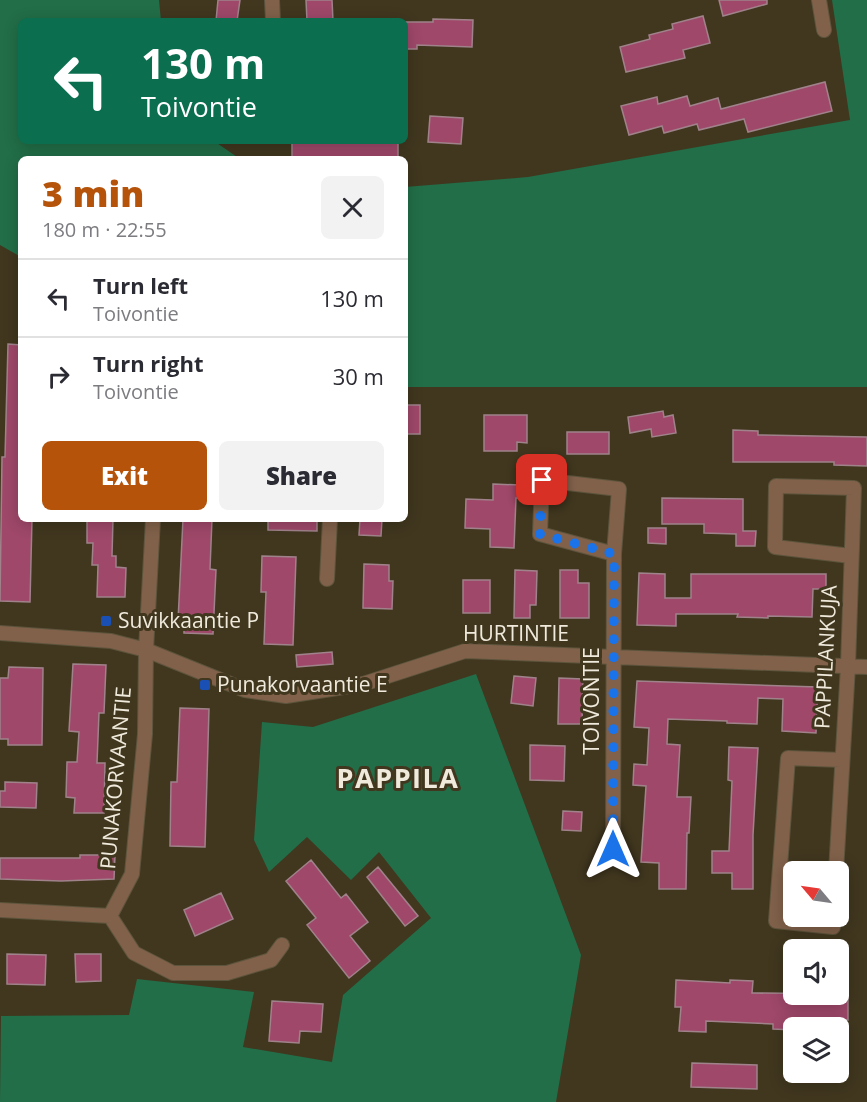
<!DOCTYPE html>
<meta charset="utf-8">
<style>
:root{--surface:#fff;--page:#f2f2f3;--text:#2b2b33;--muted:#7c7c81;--line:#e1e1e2;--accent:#b45309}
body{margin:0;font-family:"Open Sans",sans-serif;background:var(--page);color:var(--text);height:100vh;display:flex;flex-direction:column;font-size:22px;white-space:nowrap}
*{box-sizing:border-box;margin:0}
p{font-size:20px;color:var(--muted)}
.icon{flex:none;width:33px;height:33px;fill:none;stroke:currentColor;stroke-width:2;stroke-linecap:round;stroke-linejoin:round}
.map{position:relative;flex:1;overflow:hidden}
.sheet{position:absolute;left:18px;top:156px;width:390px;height:366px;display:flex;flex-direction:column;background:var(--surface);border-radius:9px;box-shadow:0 3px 15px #0003}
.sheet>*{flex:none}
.banner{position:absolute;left:18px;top:18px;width:390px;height:126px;border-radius:9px;box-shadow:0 3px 15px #0003;background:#0b6e4f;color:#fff;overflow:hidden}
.needle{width:39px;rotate:299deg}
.fabs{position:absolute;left:783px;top:861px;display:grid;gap:12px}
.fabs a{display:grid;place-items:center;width:66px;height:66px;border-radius:9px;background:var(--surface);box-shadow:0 3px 15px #0003;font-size:30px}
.pin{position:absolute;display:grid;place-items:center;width:51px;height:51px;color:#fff;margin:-26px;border-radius:12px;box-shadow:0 3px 9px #0006}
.me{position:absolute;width:66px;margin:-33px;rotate:0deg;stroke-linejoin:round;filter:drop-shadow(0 0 4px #0008)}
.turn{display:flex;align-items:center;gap:21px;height:126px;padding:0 24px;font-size:27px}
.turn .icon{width:78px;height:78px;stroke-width:2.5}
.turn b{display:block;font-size:42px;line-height:51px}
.round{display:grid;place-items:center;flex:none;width:63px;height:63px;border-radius:9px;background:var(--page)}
.overview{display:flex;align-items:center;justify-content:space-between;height:102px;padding:0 24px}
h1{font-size:36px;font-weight:800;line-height:45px;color:var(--accent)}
.primary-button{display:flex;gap:12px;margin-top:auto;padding:12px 24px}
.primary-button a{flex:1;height:69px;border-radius:9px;background:var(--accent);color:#fff;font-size:24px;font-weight:800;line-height:69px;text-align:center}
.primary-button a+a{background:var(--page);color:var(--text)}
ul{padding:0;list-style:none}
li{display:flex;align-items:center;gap:18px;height:78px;padding:0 24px;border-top:2px solid var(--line)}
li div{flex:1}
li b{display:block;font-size:22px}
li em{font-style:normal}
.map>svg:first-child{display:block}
</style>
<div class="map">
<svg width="867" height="1102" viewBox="0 0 867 1102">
<rect width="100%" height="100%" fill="#41371f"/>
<path fill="#226e48" d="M0,0H159L161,21H21V141H214L240,159H21V257L0,245Z
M832,0H867V387H405V187L528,177L850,120Z
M476,674L581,955L556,1102H0L1,1016L129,1015L137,979L254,992L243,1047L332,1062L343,995L431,918L379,852L351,880L307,837L269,872L254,840L262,722L313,727Z"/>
<path fill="#9f4869" stroke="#a0828b" stroke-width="1.5" d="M218,0H240L237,21H216Z
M306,0H332L333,21H307Z
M719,0H767V4L723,16Z
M703,16L710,43L683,50L685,58L626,72L620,47L650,39L649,35L673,29L672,24Z
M433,19L473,20L472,47L417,45V49H405V22H433Z
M825,82L832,111L748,132L744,119L699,130L697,124L664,133L662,126L629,135L621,106L657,97L658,104L687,96L690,106L718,98L721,109Z
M430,116L463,118L461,144L428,142Z
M292,141H398V159H292Z
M8,344L21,345V519H32L30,602L0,601L2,457H5Z
M405,405H420V434H405Z
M663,411L664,417L673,415L676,433L652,437L651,429L630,433L628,417Z
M484,415H527V443L517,442V451H484Z
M733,430L758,431V435L867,437V466L834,465V462H733Z
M567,432H609V454H567Z
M493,484L520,485V498H516L514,548L490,547V529L465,528L466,499L493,500Z
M662,498L743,499V531H756L755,546H736V534L704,533V524H662Z
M87,519H113L112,556H116V567L126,568L125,597H97L98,565H92L93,543H87Z
M183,519H212L210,569L216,570L213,634L184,633V621H178Z
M268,519H317V531L268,530Z
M360,519H382L381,536L359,535Z
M648,528H666V544L648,543Z
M262,556L296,557L293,645L264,644L266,592H261Z
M364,564L389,565V581H393L392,609L363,608Z
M515,570L537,571L536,605H530V618H514Z
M560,570H578V583H589V618H560Z
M639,573L665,574V598H691V574H826V589H813L812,617L768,616V618L737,617L738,614H676V626L637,625Z
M463,580H490V613H463Z
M332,652L333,664L297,667L296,655Z
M73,664L106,665L104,713H99L97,763H105L104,813H74L75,798L66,797L67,762H77L79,732L69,731Z
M9,667L43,668L42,745H8V739H0V678H8Z
M514,676L536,678L533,706L511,703Z
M559,678L583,679L582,724H558Z
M637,681L818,687L816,733L782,731L783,699L758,698L757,724L727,723V721L668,719L667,744L680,745L677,797H691L689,833H687L686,889H659V863L641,862L646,786L633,785L634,764L647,765L649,728L634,727Z
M180,708L209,709L205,847L170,846L171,782H177Z
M530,745L565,746L564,781L530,780Z
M729,747L758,748L753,835V889H732V873H712V851H729L732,781L728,780Z
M5,782L37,783L36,808L0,807V791H5Z
M563,811L582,812L581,831L562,830Z
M80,855H115L114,879L61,881L0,879V858H80Z
M311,860L341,898L346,894L368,922L350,936L370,961L349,978L307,925L316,918L286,881Z
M378,867L418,916L405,926L367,877Z
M221,893L233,919L195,936L184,910Z
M7,954L46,955L45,985L7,984Z
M75,954H101V981L76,982Z
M676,980L730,983V980L753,981L752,993L848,994V1020L801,1019V1028H794V1030L773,1029V1024L706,1021V1032L679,1031L681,1007H675Z
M272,1001L323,1004L321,1032L300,1031L299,1043L269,1041Z
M692,1063L757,1065V1089L691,1087Z"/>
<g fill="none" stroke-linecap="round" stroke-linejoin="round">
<defs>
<path id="minor" d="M272,0L273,21
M819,0L824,30
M153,519L146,650L145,734L132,874L110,916L134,953L173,973H227L271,960L282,945
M327,579L330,519
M0,633L111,641L146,650L245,690L286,696L363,684L465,651L867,667
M613,849L614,554L540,534L542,480L619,489L614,554
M836,872L848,666L854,488L776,486L775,547L851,556
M0,910L110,916
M834,916L833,927L776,921L788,758L842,760"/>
</defs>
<use href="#minor" stroke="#5d543d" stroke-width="16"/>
<use href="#minor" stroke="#81614a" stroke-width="14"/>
</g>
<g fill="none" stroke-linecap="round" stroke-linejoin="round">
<path stroke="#1a73e8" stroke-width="10" stroke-dasharray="0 18" d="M542,480L540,534L614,554L613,849"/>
</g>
<g fill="#1a4fb4" stroke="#41371f" stroke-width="2">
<rect x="100" y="615" width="12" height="12" rx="3"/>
<rect x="199" y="679" width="12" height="12" rx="3"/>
</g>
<g text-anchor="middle" stroke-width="6" stroke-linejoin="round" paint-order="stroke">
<g font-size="21" fill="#f0eadc" stroke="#41371f" text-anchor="start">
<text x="118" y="628">Suvikkaantie P</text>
<text x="217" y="692">Punakorvaantie E</text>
</g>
<g font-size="21" fill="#f0eadc" stroke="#41371f">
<text x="516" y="641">HURTINTIE</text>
<text transform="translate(826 657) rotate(-87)" y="7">PAPPILANKUJA</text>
<text transform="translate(592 701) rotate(-90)" y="7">TOIVONTIE</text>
<text transform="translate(116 778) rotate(-85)" y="7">PUNAKORVAANTIE</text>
</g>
<g font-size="27" font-weight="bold" letter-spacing="1.5" fill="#f0eadc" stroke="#41371f">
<text x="398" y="788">PAPPILA</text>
</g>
</g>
</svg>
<div class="fabs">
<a><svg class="needle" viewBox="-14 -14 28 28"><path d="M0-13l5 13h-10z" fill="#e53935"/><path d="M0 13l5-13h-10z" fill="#7c7c81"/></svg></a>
<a><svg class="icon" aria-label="sound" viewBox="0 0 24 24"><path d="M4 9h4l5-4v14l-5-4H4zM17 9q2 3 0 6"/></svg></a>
<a><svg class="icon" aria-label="layers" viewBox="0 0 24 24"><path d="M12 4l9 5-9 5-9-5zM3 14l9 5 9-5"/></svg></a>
</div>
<div class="pin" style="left:542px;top:480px;background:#d93025"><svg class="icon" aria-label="arrive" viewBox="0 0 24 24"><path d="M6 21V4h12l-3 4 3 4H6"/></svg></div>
<svg class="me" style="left:613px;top:849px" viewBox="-20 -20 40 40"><path d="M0-17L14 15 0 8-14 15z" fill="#1a73e8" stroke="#fff" stroke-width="4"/></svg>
<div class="banner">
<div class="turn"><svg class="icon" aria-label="left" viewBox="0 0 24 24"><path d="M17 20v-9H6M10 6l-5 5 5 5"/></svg><div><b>130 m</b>Toivontie</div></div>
</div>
<section class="sheet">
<div class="overview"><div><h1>3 min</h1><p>180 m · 22:55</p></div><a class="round"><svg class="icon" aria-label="close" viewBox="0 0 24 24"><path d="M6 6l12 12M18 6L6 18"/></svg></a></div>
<ul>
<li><svg class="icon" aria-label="left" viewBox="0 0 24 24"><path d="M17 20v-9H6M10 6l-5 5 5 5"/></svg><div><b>Turn left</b><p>Toivontie</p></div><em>130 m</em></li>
<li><svg class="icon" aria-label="right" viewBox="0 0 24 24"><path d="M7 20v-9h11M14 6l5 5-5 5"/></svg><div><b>Turn right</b><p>Toivontie</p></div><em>30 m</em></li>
</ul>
<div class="primary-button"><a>Exit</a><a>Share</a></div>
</section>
</div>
